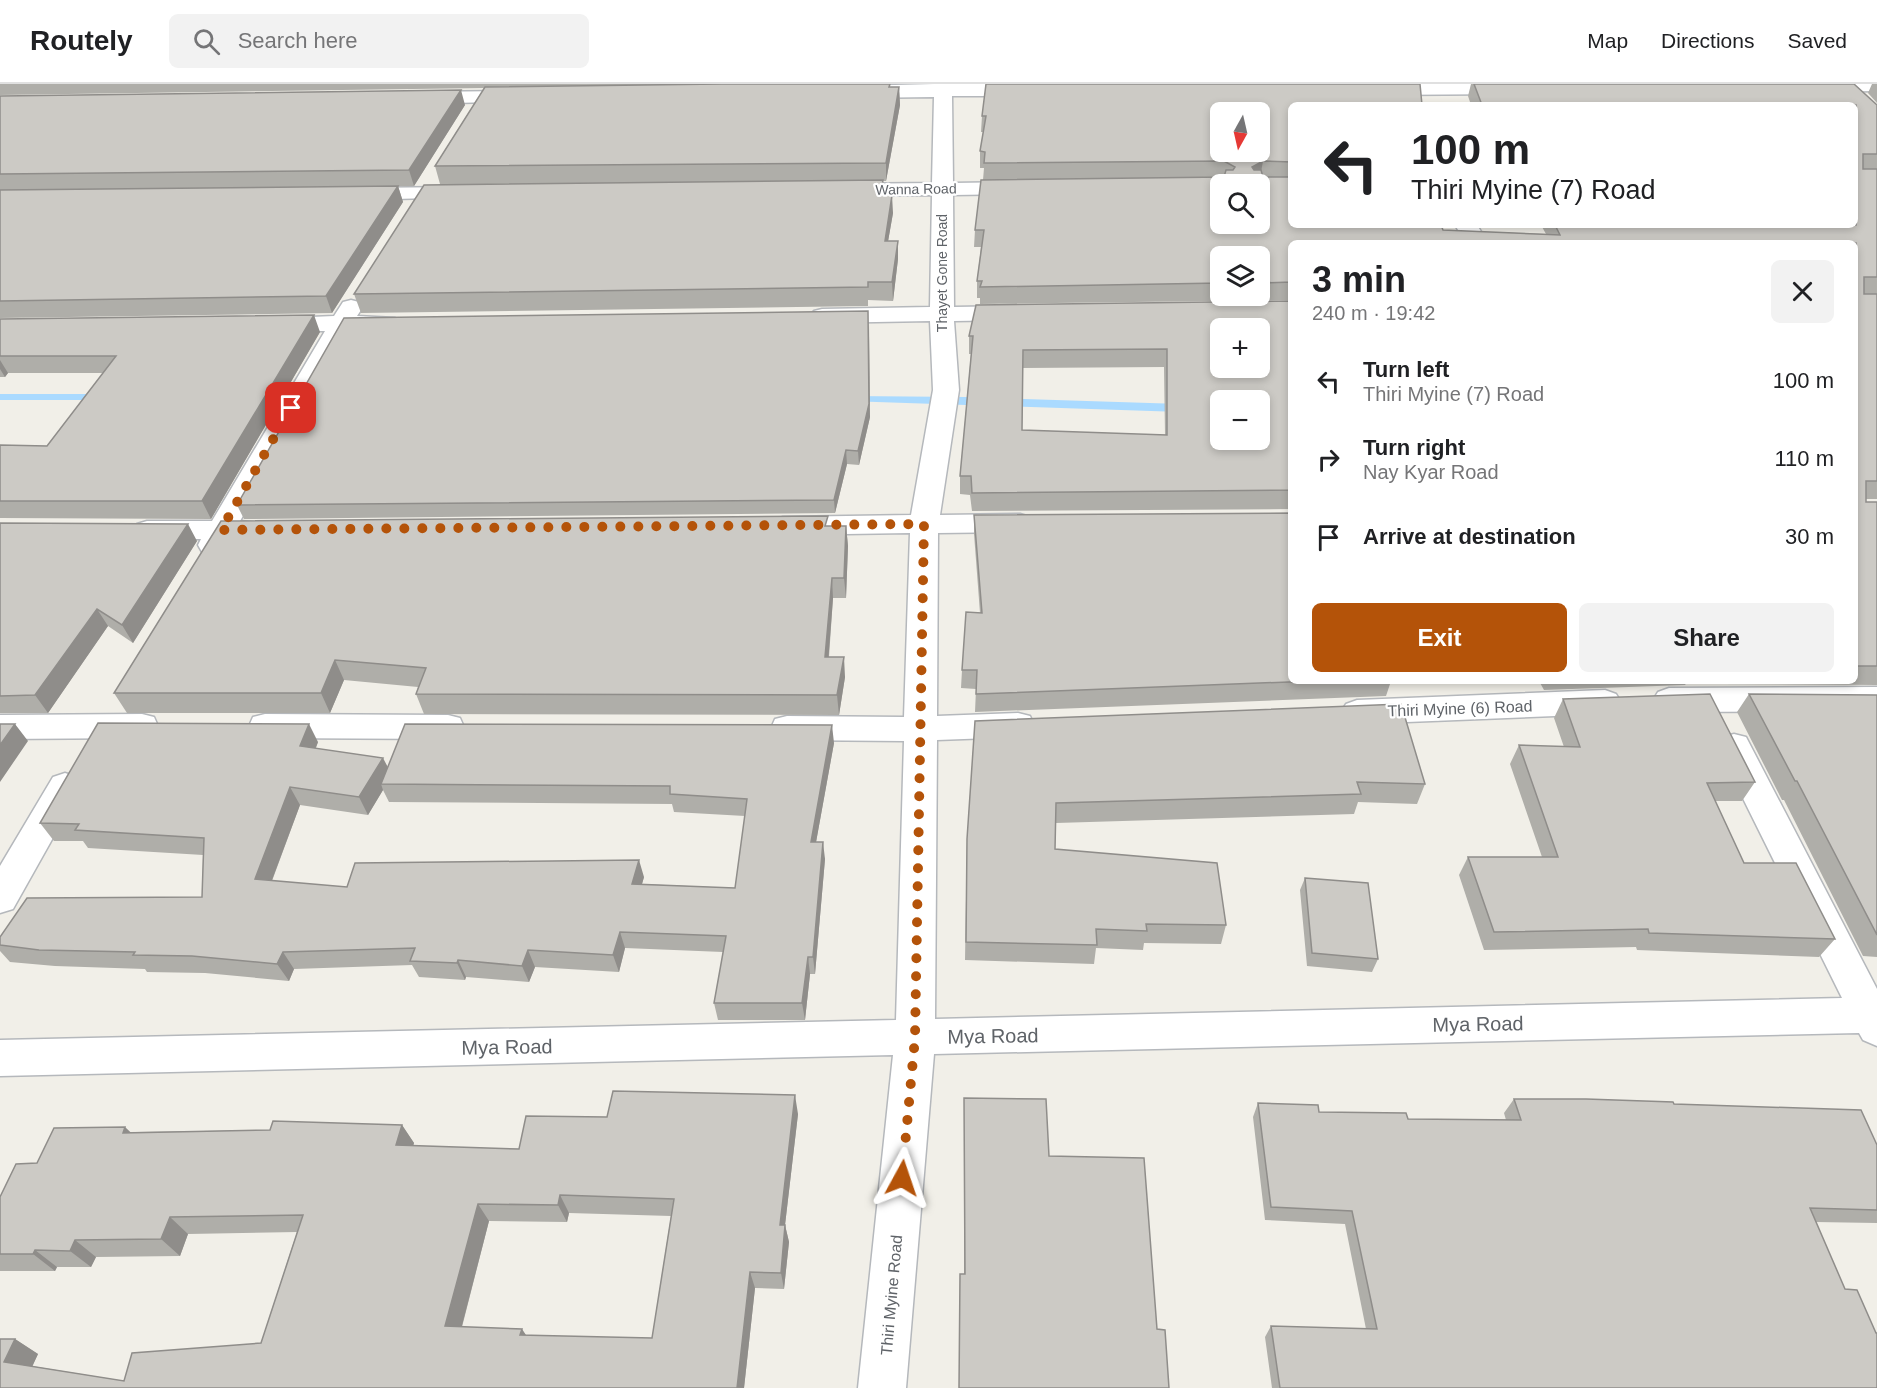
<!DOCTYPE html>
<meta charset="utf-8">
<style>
:root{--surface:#fff;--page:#f2f2f2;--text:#202124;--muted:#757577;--line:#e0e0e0;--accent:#b45309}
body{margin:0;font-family:Helvetica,sans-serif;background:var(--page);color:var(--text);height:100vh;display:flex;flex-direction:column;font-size:22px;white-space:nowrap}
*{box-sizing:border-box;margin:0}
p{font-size:20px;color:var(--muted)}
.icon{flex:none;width:33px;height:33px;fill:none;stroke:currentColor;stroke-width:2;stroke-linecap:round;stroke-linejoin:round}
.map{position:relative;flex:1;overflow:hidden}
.details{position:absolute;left:1288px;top:156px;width:570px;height:444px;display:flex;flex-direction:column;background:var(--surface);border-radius:9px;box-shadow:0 3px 9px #0003}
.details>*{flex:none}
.guide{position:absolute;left:1288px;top:18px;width:570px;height:126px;border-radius:9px;box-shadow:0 3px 9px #0003;background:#fff;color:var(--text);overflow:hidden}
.needle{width:39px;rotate:188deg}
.fabs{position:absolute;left:1210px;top:18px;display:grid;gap:12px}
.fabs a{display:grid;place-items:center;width:60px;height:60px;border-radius:9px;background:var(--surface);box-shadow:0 3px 9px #0003;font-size:30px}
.pin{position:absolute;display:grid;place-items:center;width:51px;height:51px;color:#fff;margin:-26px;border-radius:12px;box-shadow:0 3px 9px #0006}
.me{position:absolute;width:66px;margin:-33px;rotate:5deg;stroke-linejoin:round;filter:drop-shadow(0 0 4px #0008)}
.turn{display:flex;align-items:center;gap:21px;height:126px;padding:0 24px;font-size:27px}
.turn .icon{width:78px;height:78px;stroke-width:2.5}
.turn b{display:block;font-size:42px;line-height:51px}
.round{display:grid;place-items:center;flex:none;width:63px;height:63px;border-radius:9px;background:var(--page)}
.headline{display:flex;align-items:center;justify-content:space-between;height:102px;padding:0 24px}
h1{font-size:36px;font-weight:700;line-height:45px}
.cta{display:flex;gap:12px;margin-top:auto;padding:12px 24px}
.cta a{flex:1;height:69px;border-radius:9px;background:var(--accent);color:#fff;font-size:24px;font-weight:700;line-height:69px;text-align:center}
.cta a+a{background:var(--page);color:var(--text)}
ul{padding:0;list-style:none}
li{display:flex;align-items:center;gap:18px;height:78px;padding:0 24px}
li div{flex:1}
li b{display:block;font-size:22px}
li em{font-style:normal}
header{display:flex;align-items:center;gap:36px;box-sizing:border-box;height:84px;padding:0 30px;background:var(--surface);border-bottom:2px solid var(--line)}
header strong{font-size:28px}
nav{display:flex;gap:33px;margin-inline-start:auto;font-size:21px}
.search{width:420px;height:54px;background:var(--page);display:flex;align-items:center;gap:15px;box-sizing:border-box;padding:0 21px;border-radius:9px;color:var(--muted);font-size:22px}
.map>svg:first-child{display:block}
</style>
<header>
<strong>Routely</strong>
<div class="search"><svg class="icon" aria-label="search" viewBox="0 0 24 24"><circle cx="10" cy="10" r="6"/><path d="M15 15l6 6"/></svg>Search here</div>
<nav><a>Map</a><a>Directions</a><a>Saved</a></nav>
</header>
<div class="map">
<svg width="1877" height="1304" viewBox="0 0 1877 1304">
<rect width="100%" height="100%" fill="#f1efe8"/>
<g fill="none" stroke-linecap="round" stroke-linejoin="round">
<path fill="#aadaff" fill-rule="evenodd" d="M0,310H105L111,313L105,316H0Z
M851,312L965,313L1181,320L1221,319V327L1181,328L847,317V313Z"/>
<defs>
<path id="street" d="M934,0H1029L1036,2L1038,6L1036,10L1029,12H952L953,99L1024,98L1031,100L1034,104L1031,108L1024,110L953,111L954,223L1020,222L1028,224L1032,229L1028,234L1020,236L954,237L959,306L940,431L1020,430L1030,433L1034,439L1030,445L1020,448L938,449L937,632L1018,629L1030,632L1034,641L1030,650L1018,653L937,656L935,935L1842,914L1717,662L1722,653L1734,650L1746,653L1877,905V962L1863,956L1859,949L934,970L906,1304H858L893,971L0,992V956L896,936L904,657L787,656L775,653L771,644L775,635L787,632L904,633L910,449L783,451L773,448L769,442L773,436L783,433L911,431L933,306L930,237L822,239L814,237L810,232L814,227L822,225L930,223L932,111L839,112L832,110L829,106L832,102L839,100L932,99L934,13L856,14L849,12L847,8L849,4L856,2Z
M1373,0H1521L1524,4L1522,8L1515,10L1375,11L1368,9L1366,5Z
M1802,0H1877V7L1810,8L1803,6Z
M522,7L529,9L531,13L529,17L418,20L411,18L409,14L411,10L418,8Z
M463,103L470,105L473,109L470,113L356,116L349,114L346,110L349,106L356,104Z
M1455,141H1477L1488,159H1466Z
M351,216L359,218L363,223L357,232L395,234L399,239L395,244L349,246L240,437L271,440L275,446L271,452L261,455H230L222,468L212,470L202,468L198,461L201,455H147L137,452L133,446L137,440L147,437H212L325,247H273L265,245L261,240L265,235L334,232L343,218Z
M1877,603V627L1669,628L1658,624L1653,616L1658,608L1669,604Z
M1605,606L1616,610L1621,618L1616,626L1605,630L1357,640L1346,636L1341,628L1346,620L1357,616Z
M142,630L154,633L158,642L154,651L142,654L0,655V631Z
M265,630L448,631L460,634L464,643L460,652L448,655L265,654L253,651L249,642L253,633Z
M65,689L77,693L82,702L13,825L0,829V782L53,693Z"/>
</defs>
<use href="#street" stroke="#b5b8bc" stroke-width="3"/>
<use href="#street" fill="#fff" fill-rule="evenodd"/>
</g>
<path fill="#afaea9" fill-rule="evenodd" d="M0,0H890V3H899L900,21L886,97H883V110L893,129L888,157L898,175L893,217L868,216V222L361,229L354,210L440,100L435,82L484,4L0,11Z
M1471,0H1854L1877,21V415H1866V418H1877V601L1722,600L1720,597H1856V159H1292V216L980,220V214H977V197L981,163H974L975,146L1148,94L983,96L984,84H980V67L983,48H981L982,32L1292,21V141L1546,150L1541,141H1856V21H1471L1468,12ZM1221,172H1260V212H1221Z
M1872,0H1877V19L1868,9Z
M0,12L465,21L414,102L170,104L398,102L403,118L332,229L0,234Z
M1292,217V425L972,427L970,411L960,410V392L971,270H969V252ZM1164,283L1165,351L1022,346L1023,284Z
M0,235L320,248L211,435L0,434V361L47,362L103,289H8L5,293H0Z
M870,333L859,381L847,380L835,429L244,435L237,421Z
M974,431L1292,597H1391L1386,612L975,628L976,605L961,604L962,586L980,529L974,450Z
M0,439L197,457L133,559L108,542L48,629H0Z
M829,442H846L848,462L846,514H833L829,573L845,593L839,631L424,630L416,610L418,603L344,596L330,629H127L114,609Z
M1539,597H1688L1685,601L1544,606Z
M1749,610L1877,611V873L1863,872L1784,716H1782L1737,628Z
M1563,615L1755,698L1742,717H1715L1744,779L1835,855L1819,873L1637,866L1636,863L1484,866L1459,791L1468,773H1542L1510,680L1519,661L1564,663L1554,634Z
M975,637L1425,700L1417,720L1358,718L1354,730L1056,739L1055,765L1226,841L1221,860L1144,859L1143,866L1096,864L1094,880L965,876L967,755Z
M318,658L316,664L388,683L834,659L816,758L825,775L815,890H810L805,936H718L714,919L723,868L625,864L619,888L535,883L529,898L466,893L465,896L419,893L412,881L294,885L289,897L205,889L147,888L145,885L55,882L10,878L0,867V853L202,813L203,771L88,764L83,757H54L40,739ZM383,706L389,718L672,720L674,728L745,732L735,804L642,800L644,793L347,803L272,797L300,721L368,731Z
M1305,794L1378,875L1372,888L1307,882L1300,806Z
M964,1014L1049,1072L1169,1304L964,1190Z
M1514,1015L1674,1020L1877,1061V1139L1815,1138L1877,1304H1272L1265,1253L1271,1242L1366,1245L1345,1140L1265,1136L1253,1033L1258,1019L1319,1028L1408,1035L1506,1036L1504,1029Z
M798,1030L785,1141L789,1158L784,1205L755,1204L744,1304H0L15,1255L38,1270L32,1282L124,1297L261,1259L297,1148L188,1150L180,1172L96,1173L91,1183H57L55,1187H0V1113L37,1079L131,1048L270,1046L402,1041L414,1059L413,1062L519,1065L607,1033ZM569,1129L671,1132L652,1254L526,1252L462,1243L489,1137L567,1138Z"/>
<path fill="#8f8d8a" d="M899,3L900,21L886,97V79Z
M461,6L465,21L414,102L409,86Z
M1263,77L1260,94L1252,83Z
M883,96L884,114L880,110Z
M398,102L403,118L332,229L326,212Z
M892,111L893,129L885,175V157Z
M898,157V175L893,217L892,198Z
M314,231L320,248L211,435L202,417Z
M869,240L870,333L859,381L858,367Z
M0,276L8,289L5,293L0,285Z
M846,366L847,380L835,429L834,416Z
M188,440L197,457L133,559L122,541Z
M846,442L848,462L846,514L844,494Z
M832,494L833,514L827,593L825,573Z
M97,525L108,542L48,629L35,611Z
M844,573L845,593L839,631L837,611Z
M335,576L344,596L330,629L321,609Z
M15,640L28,657L0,698V661Z
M309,640L318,658L309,680L300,662Z
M832,641L834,659L813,775L811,758Z
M383,674L392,691L381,700L383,706L368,731L359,713Z
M290,703L300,721L266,812L255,795Z
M823,758L825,775L815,890L813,873Z
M639,776L644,793L637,817L632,800Z
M620,848L625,864L619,888L613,871Z
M528,866L535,883L529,898L522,882Z
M283,868L294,885L289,897L277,880Z
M808,873L810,890L805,936L802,919Z
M458,876L466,893L465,896L457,879Z
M795,1011L798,1030L785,1141L789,1158L784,1205L781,1189L780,1141Z
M402,1041L414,1059L408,1079L396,1061Z
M125,1043L144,1061L123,1049Z
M560,1111L569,1129L567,1138L558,1121Z
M478,1120L489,1137L458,1257L445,1242Z
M170,1133L188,1150L180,1172L161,1155Z
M75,1156L96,1173L91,1183L70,1167Z
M35,1166L57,1183L55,1187L33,1170Z
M750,1188L755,1204L744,1304H737Z
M522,1245L532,1260L520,1251Z
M15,1255L38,1270L28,1292L4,1278Z"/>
<path fill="#cccac5" stroke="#8f8d8a" stroke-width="1.5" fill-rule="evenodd" d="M721,0H890L889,3H899L886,79L435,82L485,3Z
M986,0H1420L1422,21H1292V78L1263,77L1252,83L1254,86H1261L1263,93H1292V141H1441L1443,146L1560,151L1555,141H1856V21H1482L1474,0H1854L1877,21V70H1863V85H1877V193H1864V210H1877V397H1866V418H1877V582H1856V159H1292V198L1260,199V172H1221V199L980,203L982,197H977L984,146H975L981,96L1224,93L1226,86H1233L1235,83L1224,77L984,79L985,68L980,67L986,32H982ZM1221,28H1260V68H1221ZM1221,100H1260V140H1221Z
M461,6L409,86L0,90V12Z
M883,96L880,110L892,111L885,157H898L892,198H868V203L354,210L424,101Z
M398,102L326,212L0,217V106Z
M1292,217V406L972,409L971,392H960L973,252H969L976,221ZM1221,244H1260V284H1221ZM1167,265V351L1022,346L1023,266ZM1221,316H1260V356H1221Z
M868,227L869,320L858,367L846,366L834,416L237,421L344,234Z
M314,231L202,417H0V361L47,362L116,272H0V235Z
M1292,429V597H1314L976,610L977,586H962L966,528L982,529L974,431Z
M828,432L825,442H846L844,494H832L825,573H844L837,611L416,610L426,584L335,576L321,609H114L221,437Z
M0,439L188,440L122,541L97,525L35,611L0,612Z
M1710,610L1755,698L1707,699L1744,779H1796L1835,855L1649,849L1648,845L1494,848L1468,773H1558L1519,661L1580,663L1563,615Z
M1749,610L1877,611V851L1797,697H1795Z
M1401,620L1425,700L1357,698L1361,710L1056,719L1055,765L1217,779L1226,841L1146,840L1147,847L1096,845L1097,861L966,858L967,755L975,637Z
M98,639L309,640L300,662L383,674L359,713L290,703L255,795L347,803L355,779L639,776L632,800L735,804L747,715L670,710V702L381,700L405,640L832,641L811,758H823L813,873H808L802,919H714L726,852L620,848L613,871L528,866L522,882L458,876L457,879L410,877L415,864L283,868L277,880L192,872L133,871L135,868L39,866L0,861V853L27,814L202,813L204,754L75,746L79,740L40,739Z
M0,640H15L0,661Z
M1305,794L1368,799L1378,875L1312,869Z
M613,1007L795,1011L780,1141H785L781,1189L750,1188L737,1304H0V1255H15L4,1278L124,1297L132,1269L261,1259L303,1131L170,1133L161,1155L75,1156L70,1167L35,1166L33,1170H0V1113L16,1080L37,1079L54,1044L125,1043L123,1049L270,1046L273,1037L402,1041L396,1061L519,1065L526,1032L607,1033ZM560,1111L674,1115L652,1254L520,1251L522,1245L445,1242L478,1120L558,1121Z
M964,1014L1046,1015L1049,1072L1144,1074L1157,1245L1165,1246L1169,1304H959L960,1190H965Z
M1514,1015H1586L1673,1018L1674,1020L1861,1026L1877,1061V1126L1810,1124L1845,1205L1857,1206L1876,1249H1877V1304H1280L1271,1242L1377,1245L1352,1127L1271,1123L1258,1019L1318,1021L1319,1028L1406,1029L1408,1035L1521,1036Z"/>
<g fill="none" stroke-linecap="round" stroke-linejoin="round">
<path stroke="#b45309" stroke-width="10" stroke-dasharray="0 18" d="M291,324L221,446L924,440L915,954L902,1094"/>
</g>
<g text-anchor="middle" stroke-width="4.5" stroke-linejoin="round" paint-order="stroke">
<g font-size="14" fill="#5f6368" stroke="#fff">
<text transform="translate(916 105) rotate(-1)" y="5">Wanna Road</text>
<text transform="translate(942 189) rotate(-90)" y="5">Thayet Gone Road</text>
</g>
<g font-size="16" fill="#5f6368" stroke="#fff">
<text transform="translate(1460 624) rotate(-2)" y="6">Thiri Myine (6) Road</text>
<text transform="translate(891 1211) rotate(-85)" y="6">Thiri Myine Road</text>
</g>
<g font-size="20" fill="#5f6368" stroke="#fff">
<text transform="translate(1478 940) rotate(-1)" y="7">Mya Road</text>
<text transform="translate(993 952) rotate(-1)" y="7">Mya Road</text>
<text transform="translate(507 963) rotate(-1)" y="7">Mya Road</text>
</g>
</g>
</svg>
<div class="fabs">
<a><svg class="needle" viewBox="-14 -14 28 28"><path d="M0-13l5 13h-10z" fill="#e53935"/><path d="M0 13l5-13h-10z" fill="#757577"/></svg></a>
<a><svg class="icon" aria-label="search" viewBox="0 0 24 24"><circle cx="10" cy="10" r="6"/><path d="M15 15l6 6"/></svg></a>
<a><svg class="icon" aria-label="layers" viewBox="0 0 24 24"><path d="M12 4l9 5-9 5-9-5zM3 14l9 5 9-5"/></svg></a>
<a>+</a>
<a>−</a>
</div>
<div class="pin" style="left:291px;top:324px;background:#d93025"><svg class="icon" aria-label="arrive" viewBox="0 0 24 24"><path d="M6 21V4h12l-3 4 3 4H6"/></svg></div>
<svg class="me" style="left:902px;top:1094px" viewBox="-20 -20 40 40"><path d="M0-17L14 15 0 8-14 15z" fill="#b45309" stroke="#fff" stroke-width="4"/></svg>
<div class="guide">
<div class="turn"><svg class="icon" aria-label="left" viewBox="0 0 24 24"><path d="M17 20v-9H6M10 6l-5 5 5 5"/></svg><div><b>100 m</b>Thiri Myine (7) Road</div></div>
</div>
<section class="details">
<div class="headline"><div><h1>3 min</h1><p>240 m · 19:42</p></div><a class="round"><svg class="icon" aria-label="close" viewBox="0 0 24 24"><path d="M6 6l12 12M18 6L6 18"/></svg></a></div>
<ul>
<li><svg class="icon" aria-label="left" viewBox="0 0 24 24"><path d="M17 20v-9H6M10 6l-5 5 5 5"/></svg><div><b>Turn left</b><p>Thiri Myine (7) Road</p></div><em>100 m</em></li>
<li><svg class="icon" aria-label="right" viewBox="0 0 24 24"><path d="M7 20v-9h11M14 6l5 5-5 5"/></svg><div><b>Turn right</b><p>Nay Kyar Road</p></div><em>110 m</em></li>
<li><svg class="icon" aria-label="arrive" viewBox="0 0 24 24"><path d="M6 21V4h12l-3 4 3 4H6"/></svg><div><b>Arrive at destination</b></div><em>30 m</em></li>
</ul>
<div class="cta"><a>Exit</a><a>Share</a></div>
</section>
</div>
